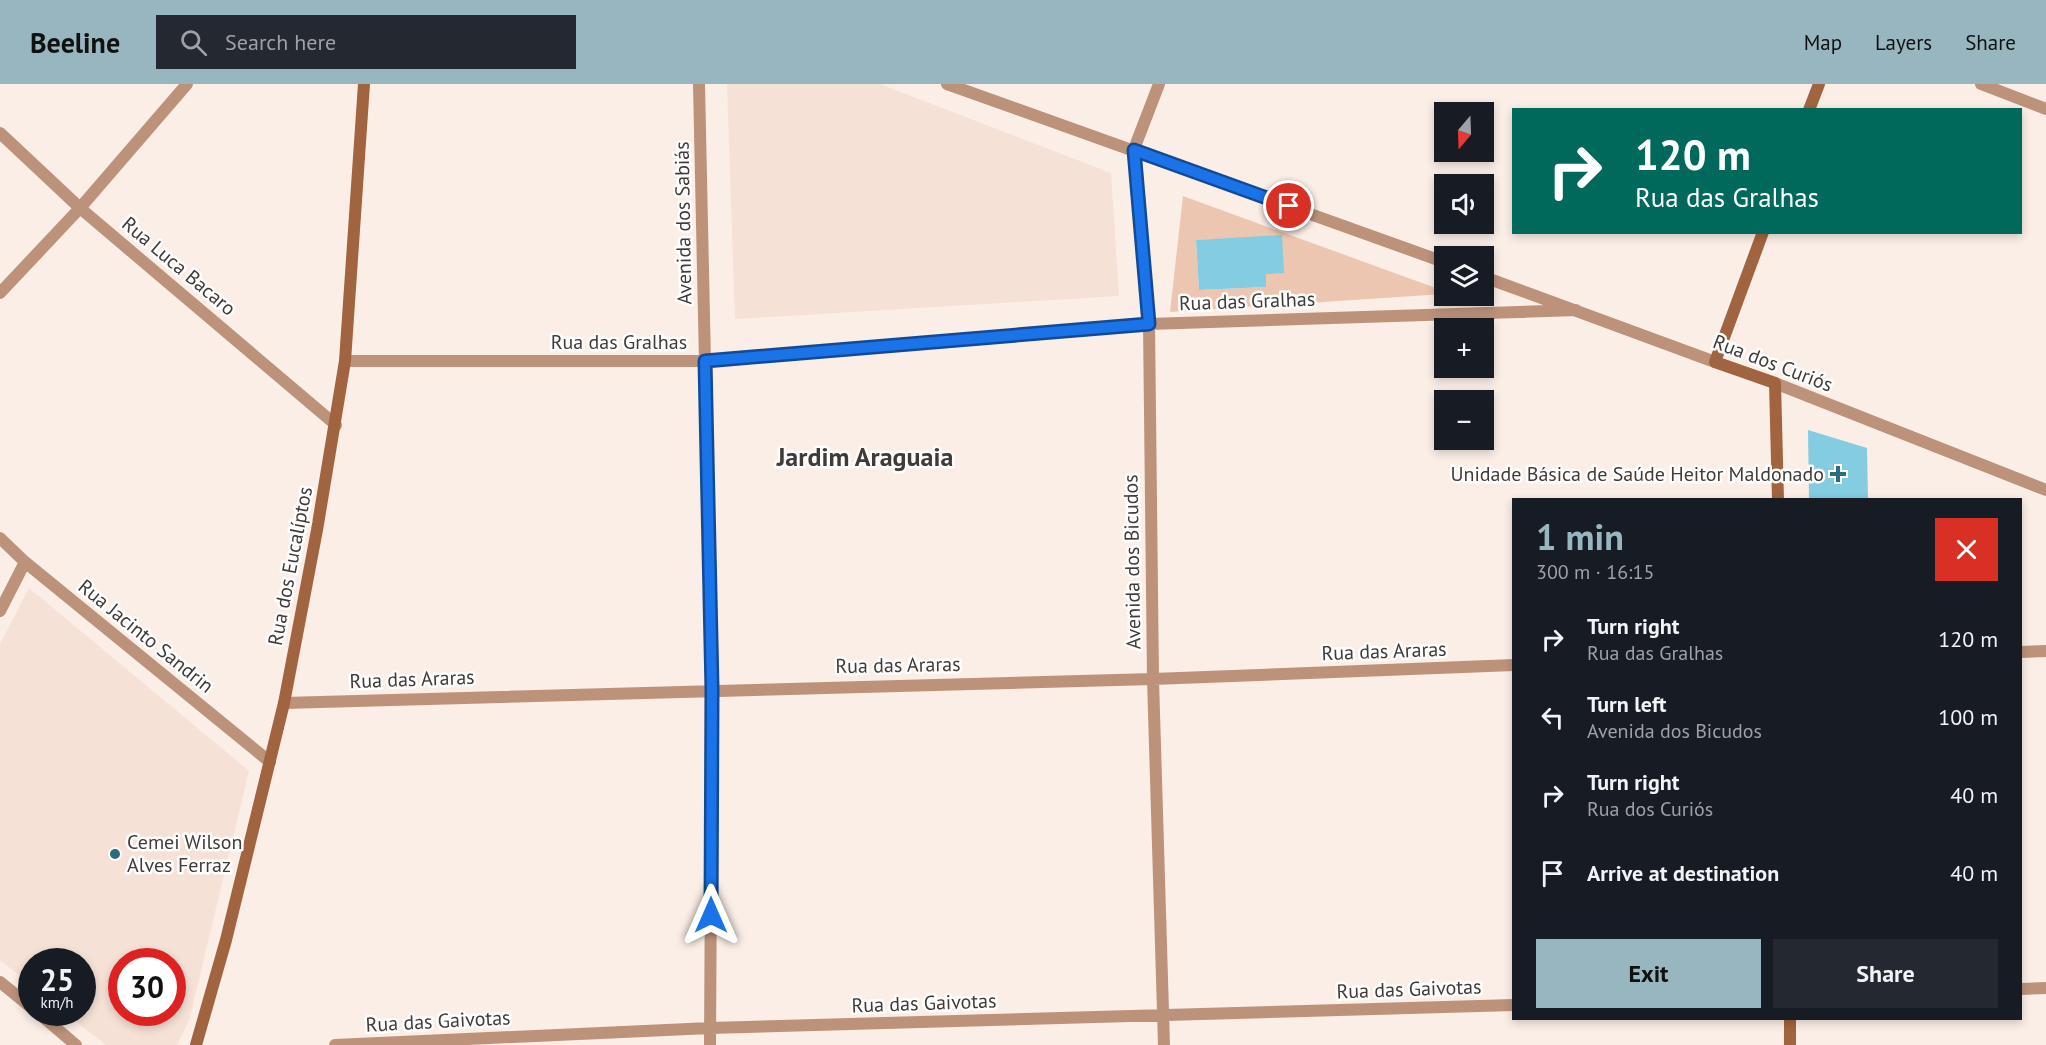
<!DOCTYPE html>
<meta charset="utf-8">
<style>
:root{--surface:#171b24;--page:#242831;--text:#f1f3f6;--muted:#9ea1a6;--accent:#97b6c0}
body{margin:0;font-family:"PT Sans",sans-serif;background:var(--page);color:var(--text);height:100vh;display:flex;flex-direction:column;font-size:22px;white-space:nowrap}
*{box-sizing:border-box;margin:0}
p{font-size:20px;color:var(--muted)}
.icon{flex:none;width:33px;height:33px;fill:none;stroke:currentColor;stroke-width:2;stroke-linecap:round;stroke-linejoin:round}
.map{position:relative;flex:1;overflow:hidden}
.details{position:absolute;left:1512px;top:414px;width:510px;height:522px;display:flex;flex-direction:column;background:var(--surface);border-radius:0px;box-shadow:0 3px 9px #0003}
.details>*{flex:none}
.banner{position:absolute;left:1512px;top:24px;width:510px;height:126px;border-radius:0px;box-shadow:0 3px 9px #0003;background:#00695c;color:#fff;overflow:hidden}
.needle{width:39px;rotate:199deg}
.buttons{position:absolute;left:1434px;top:18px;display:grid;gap:12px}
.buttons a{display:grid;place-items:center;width:60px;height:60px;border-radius:0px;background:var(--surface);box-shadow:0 3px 9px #0003;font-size:30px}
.speed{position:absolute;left:18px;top:864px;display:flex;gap:12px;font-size:30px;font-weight:700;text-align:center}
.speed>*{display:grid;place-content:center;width:78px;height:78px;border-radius:50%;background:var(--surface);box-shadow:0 3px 9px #0003;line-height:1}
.speed small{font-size:15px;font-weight:400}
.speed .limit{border:9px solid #d22;background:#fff;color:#111}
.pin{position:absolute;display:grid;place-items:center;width:51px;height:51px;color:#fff;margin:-26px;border:3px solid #fff;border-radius:50%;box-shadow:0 2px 6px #0007}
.me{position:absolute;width:66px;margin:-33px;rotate:0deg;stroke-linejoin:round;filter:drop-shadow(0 0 4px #0008)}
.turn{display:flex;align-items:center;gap:21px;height:126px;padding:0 24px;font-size:27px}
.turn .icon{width:78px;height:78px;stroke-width:2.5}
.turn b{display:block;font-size:42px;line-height:51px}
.round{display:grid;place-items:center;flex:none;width:63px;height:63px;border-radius:0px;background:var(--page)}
.headline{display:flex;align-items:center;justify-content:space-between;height:102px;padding:0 24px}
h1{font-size:36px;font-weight:600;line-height:45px;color:var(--accent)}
.primary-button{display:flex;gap:12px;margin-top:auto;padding:12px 24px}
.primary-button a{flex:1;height:69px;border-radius:0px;background:var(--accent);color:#111;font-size:24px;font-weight:600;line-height:69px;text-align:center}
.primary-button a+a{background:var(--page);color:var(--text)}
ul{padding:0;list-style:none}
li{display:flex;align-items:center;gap:18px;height:78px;padding:0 24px}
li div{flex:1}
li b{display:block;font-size:22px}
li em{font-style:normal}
header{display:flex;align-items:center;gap:36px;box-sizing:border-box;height:84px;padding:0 30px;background:var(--accent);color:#111}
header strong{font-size:28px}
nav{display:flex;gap:33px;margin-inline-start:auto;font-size:21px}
.search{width:420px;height:54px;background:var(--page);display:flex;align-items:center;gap:15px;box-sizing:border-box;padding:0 21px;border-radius:0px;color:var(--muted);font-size:22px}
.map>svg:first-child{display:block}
</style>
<header>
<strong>Beeline</strong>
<div class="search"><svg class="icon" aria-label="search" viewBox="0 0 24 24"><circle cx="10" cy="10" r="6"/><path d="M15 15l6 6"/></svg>Search here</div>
<nav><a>Map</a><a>Layers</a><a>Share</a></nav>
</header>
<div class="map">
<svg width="2046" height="961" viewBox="0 0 2046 961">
<rect width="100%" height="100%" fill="#fbeee7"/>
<path fill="#f6e1d6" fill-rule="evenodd" d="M727,0H880L1111,89L1119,212L735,235Z
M29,504L249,687L189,937L177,961H106L65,929L82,928V878H32L31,901L0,876V560ZM122,878H172V928H122Z"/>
<path fill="#edc6b1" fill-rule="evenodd" d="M1183,112L1444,207V210L1170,228ZM1282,152L1266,190V203L1199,206L1196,156Z"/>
<path fill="#84cce0" d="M1282,151L1284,189L1266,190V203L1199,206L1196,156Z
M1808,346L1867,364L1868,416H1809Z"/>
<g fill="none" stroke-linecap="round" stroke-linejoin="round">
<path stroke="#bd927b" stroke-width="12" d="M699,0L712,605L710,961
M947,0L1444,178
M1159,0L1134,65L1149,240L1153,595L1164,961
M1981,0L2046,25
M0,49L80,124L336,341
M1484,193L1715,278
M0,209L80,124L187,0
M345,277H705L1149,240L1576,226
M1775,299L2046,406
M0,454L25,478L270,678
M0,527L25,478
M2020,568L2046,567
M284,619L1153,595L1514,581
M0,898L32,924
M2020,905L2046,904
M37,928L76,961
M335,961L710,944L1514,921"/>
<path stroke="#a06440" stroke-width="12" d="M1809,26L1819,0
M1763,148L1715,278L1775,299L1778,416
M1790,934V961
M196,961L226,856L284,619L317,446L345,277L364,0"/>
</g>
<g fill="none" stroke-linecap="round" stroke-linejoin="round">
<defs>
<path id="route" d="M711,831L712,605L705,277L1149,240L1134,66L1289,122"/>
</defs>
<use href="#route" stroke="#114b97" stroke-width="15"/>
<use href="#route" stroke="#1a73e8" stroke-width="10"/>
</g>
<g fill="#286c7d" stroke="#fefefe" stroke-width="2">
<path d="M1835 381h6v6h6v6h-6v6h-6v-6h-6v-6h6z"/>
<circle cx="115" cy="770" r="6"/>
</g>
<g text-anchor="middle" stroke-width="5" stroke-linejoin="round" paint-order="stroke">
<g font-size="20" fill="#403b38" stroke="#fefefe">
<text transform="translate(683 139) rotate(-91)" y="7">Avenida dos Sabiás</text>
<text transform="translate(179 182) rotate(40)" y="7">Rua Luca Bacaro</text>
<text transform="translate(1247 217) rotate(-2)" y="7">Rua das Gralhas</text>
<text x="619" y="265">Rua das Gralhas</text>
<text transform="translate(1773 279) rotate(21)" y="7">Rua dos Curiós</text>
<text transform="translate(1132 478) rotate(-91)" y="7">Avenida dos Bicudos</text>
<text transform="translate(290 482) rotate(-79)" y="7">Rua dos Eucalíptos</text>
<text transform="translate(146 552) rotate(39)" y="7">Rua Jacinto Sandrin</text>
<text transform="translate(1384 567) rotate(-2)" y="7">Rua das Araras</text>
<text transform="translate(898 581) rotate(-1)" y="7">Rua das Araras</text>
<text transform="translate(412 595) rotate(-2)" y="7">Rua das Araras</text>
<text transform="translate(1409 905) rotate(-2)" y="7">Rua das Gaivotas</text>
<text transform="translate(924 919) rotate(-2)" y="7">Rua das Gaivotas</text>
<text transform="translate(438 937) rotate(-3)" y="7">Rua das Gaivotas</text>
</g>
<g font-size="20" fill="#403b38" stroke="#fefefe" text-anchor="end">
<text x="1824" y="397">Unidade Básica de Saúde Heitor Maldonado</text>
<text x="127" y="765" text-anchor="start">Cemei Wilson<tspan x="127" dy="23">Alves Ferraz</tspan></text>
</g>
<g font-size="26" font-weight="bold" fill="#403b38" stroke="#fefefe">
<text x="865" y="382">Jardim Araguaia</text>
</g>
</g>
</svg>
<div class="buttons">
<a><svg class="needle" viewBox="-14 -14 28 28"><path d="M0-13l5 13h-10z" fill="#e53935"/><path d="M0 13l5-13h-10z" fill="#9ea1a6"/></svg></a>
<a><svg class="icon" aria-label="sound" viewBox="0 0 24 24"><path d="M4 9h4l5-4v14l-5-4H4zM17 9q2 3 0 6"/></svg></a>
<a><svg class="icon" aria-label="layers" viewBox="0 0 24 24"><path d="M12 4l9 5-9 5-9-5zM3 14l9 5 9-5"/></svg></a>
<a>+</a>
<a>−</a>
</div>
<div class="speed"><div>25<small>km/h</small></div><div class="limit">30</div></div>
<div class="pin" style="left:1289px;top:122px;background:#d93025"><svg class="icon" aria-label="arrive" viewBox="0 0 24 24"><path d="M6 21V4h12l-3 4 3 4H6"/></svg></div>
<svg class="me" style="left:711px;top:831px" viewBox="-20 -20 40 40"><path d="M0-17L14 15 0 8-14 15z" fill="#1a73e8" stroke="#fff" stroke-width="4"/></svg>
<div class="banner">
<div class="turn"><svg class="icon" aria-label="right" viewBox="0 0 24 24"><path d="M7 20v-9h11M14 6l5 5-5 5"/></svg><div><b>120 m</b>Rua das Gralhas</div></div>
</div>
<section class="details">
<div class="headline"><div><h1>1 min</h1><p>300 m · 16:15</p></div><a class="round" style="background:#d93025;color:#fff"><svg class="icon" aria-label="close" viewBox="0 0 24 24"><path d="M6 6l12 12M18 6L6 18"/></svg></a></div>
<ul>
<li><svg class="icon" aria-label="right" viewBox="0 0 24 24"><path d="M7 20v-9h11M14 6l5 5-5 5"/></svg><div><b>Turn right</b><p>Rua das Gralhas</p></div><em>120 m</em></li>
<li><svg class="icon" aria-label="left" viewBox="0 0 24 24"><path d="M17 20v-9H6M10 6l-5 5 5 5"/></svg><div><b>Turn left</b><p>Avenida dos Bicudos</p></div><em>100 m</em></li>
<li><svg class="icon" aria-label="right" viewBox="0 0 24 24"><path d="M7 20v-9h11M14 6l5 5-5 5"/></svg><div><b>Turn right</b><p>Rua dos Curiós</p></div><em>40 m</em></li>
<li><svg class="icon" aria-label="arrive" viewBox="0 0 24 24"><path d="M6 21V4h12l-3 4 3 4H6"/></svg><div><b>Arrive at destination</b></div><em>40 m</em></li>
</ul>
<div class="primary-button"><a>Exit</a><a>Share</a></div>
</section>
</div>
